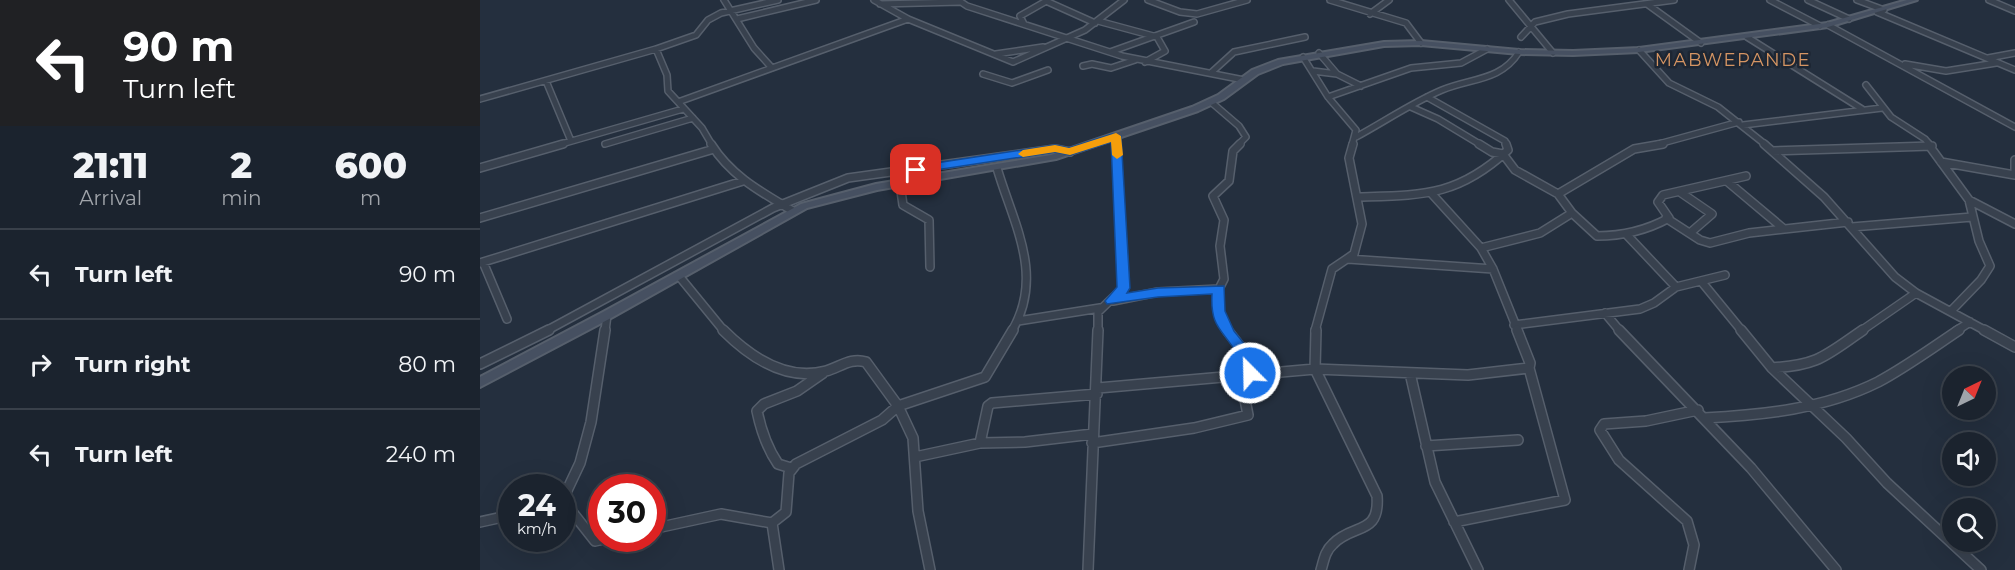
<!DOCTYPE html>
<style>
:root{--surface:#1b232e;--page:#242b36;--text:#f1f3f6;--muted:#a0a4aa;--line:#39404a}
body{margin:0;font-family:Montserrat,sans-serif;background:var(--page);color:var(--text);height:100vh;display:flex;flex-direction:column;font-size:22px;white-space:nowrap}
*{box-sizing:border-box;margin:0}
p{font-size:20px;color:var(--muted)}
.icon{flex:none;width:33px;height:33px;fill:none;stroke:currentColor;stroke-width:2;stroke-linecap:round;stroke-linejoin:round}
.map{position:relative;flex:1;overflow:hidden}
.side{display:flex;flex-direction:column;background:var(--surface);width:480px}
.side>*{flex:none}
.guide{background:#202124;color:#fff;overflow:hidden}
.needle{width:39px;rotate:43deg}
.fabs{position:absolute;left:1462px;top:366px;display:grid;gap:12px}
.fabs a{display:grid;place-items:center;width:54px;height:54px;border-radius:50%;background:var(--surface);box-shadow:0 6px 24px #0002,0 0 0 2px var(--line);font-size:30px}
.speed{position:absolute;left:18px;top:474px;display:flex;gap:12px;font-size:30px;font-weight:700;text-align:center}
.speed>*{display:grid;place-content:center;width:78px;height:78px;border-radius:50%;background:var(--surface);box-shadow:0 6px 24px #0002,0 0 0 2px var(--line);line-height:1}
.speed small{font-size:15px;font-weight:400}
.speed .limit{border:9px solid #d22;background:#fff;color:#111}
.pin{position:absolute;display:grid;place-items:center;width:51px;height:51px;color:#fff;margin:-26px;border-radius:12px;box-shadow:0 3px 9px #0006}
.me{position:absolute;width:66px;margin:-33px;rotate:337deg;stroke-linejoin:round;filter:drop-shadow(0 0 4px #0008)}
.turn{display:flex;align-items:center;gap:21px;height:126px;padding:0 24px;font-size:27px}
.turn .icon{width:78px;height:78px;stroke-width:2.5}
.turn b{display:block;font-size:42px;line-height:51px}
.eta{display:flex;justify-content:space-evenly;align-items:center;height:102px;text-align:center}
.eta b{font-size:36px;font-weight:800;line-height:42px}
ul{padding:0;list-style:none}
li{display:flex;align-items:center;gap:18px;height:90px;padding:0 24px;border-top:2px solid var(--line)}
li div{flex:1}
li b{display:block;font-size:22px}
li em{font-style:normal}
main{display:flex;flex:1;min-height:0}
.map>svg:first-child{display:block}
</style>
<main>
<section class="side">
<div class="guide">
<div class="turn"><svg class="icon" aria-label="left" viewBox="0 0 24 24"><path d="M17 20v-9H6M10 6l-5 5 5 5"/></svg><div><b>90 m</b>Turn left</div></div>
</div>
<div class="eta">
<div><b>21:11</b><p>Arrival</p></div>
<div><b>2</b><p>min</p></div>
<div><b>600</b><p>m</p></div>
</div>
<ul>
<li><svg class="icon" aria-label="left" viewBox="0 0 24 24"><path d="M17 20v-9H6M10 6l-5 5 5 5"/></svg><div><b>Turn left</b></div><em>90 m</em></li>
<li><svg class="icon" aria-label="right" viewBox="0 0 24 24"><path d="M7 20v-9h11M14 6l5 5-5 5"/></svg><div><b>Turn right</b></div><em>80 m</em></li>
<li><svg class="icon" aria-label="left" viewBox="0 0 24 24"><path d="M17 20v-9H6M10 6l-5 5 5 5"/></svg><div><b>Turn left</b></div><em>240 m</em></li>
</ul>
</section>
<div class="map">
<svg width="1535" height="570" viewBox="0 0 1535 570">
<rect width="100%" height="100%" fill="#242f3e"/>
<g fill="none" stroke-linecap="round" stroke-linejoin="round">
<defs>
<path id="street-far2" d="M244,0L274,48L292,68
M394,0L428,19L533,62L605,30L644,0
M478,0L487,6L642,56L764,80
M668,0L700,12L717,14L767,0
M850,0L926,23L941,43
M1029,0L1073,53
M1290,0L1340,26
M1328,0L1369,19
M1377,0L1404,10
M1509,0L1535,11
M566,1L615,23
M400,4L480,2
M1167,4L1221,43
M1397,12L1535,70
M890,14L909,0
M257,19L336,0
M618,21L677,37L685,51L665,62
M544,24L540,16L568,0
M1348,25L1535,127
M1041,37L1055,22L1088,14L1194,0
M1267,37L1382,109
M176,49L187,75L188,91L222,128L232,145
M1159,50L1189,83L1238,107L1286,145
M630,52L714,22
M839,53L857,74L881,86
M516,54L563,47
M823,57L848,97L876,130L872,145
M1508,58L1535,53
M1425,64L1466,71L1516,63
M603,66L612,64L631,68L655,60
M833,71L857,74
M732,72L754,52L825,37
M503,74L532,83L568,70
M66,81L91,141
M1386,85L1411,117L1445,139L1450,145
M848,97L931,68L981,63L1007,49
M947,97L1025,141L1026,145
M0,99L176,49L216,35L228,20L241,13L298,0
M198,102L428,19
M731,102L759,126L766,137L758,145
M931,107L958,119L1001,145
M1263,125L1402,108
M636,136V145
M876,137C904,122 933,102 962,90C991,78 1021,81 1039,52
M125,144L213,118
M78,145L203,109
M1175,145L1259,122"/>
<path id="street-far1" d="M231,144C251,176 281,192 313,211
M999,144L1012,152L1023,154L1035,170L1078,194L1092,213L1117,236C1142,236 1167,230 1189,218L1178,202L1183,195L1266,176
M1284,144L1344,197L1415,277L1436,293L1506,331
M1448,144L1489,200L1535,224
M1292,151L1452,146
M1535,160V173
M1461,162L1535,175
M0,168L83,144
M517,168C533,223 565,275 532,331
M1248,182L1304,229
M420,184L423,205L449,220L450,267
M1200,192L1232,214L1210,233
M952,194L1001,248L1013,269L1038,331
M1078,194L1154,149L1183,144
M877,197C942,195 977,197 1028,150L1026,144
M0,218L234,149
M1186,218L1220,240L1230,243L1269,233L1368,222
M1372,227L1492,217
M1146,234L1196,287
M1001,248L1060,233L1092,213
M868,259L1013,269
M3,262L27,319
M0,263L263,181
M199,276L244,331
M1221,281L1262,331
M633,301L678,292L739,289
M1471,311L1501,280L1510,266L1499,241L1489,200
M1125,313L1140,331
M538,321L620,308
M1034,325L1160,309L1174,303L1196,287L1245,275
M66,331L293,208L368,178L575,149L590,152
M125,331L127,315
M618,331V312L643,288L636,144
M747,331L738,311L739,289L744,279L740,246L744,220L733,196L749,181L753,151L760,144
M835,331L852,269L874,254L882,224L869,158L873,144
M1381,331L1436,293
M1476,331L1490,322"/>
<path id="street" d="M243,330C269,356 306,382 346,371C360,367 371,357 386,362L418,406L433,438L438,511L450,570
M747,330L764,352L770,373
M836,330L835,369L897,496C900,536 873,523 853,544C845,551 844,560 841,570
M1139,330L1271,468L1356,570
M1261,330L1292,368L1366,438L1407,483L1501,570
M1504,330L1535,347
M0,364L69,330
M1292,368C1339,365 1345,356 1383,330
M930,373L955,482L998,570
M618,388L835,369L988,375L1049,368L1050,363L1037,330
M1224,418C1283,415 1344,409 1398,382C1426,367 1452,348 1479,330
M500,443L508,406L512,403L617,394
M612,443L714,428L768,415L760,374
M946,446L1038,440
M435,457L500,443L545,442L613,434
M311,468L298,464C287,448 281,430 277,411L284,404L317,391L343,373
M82,501L100,463L111,422L125,330
M82,506L89,508L115,541L129,538
M0,522L32,515
M974,522L1085,500L1049,368
M292,523L299,570
M172,529L241,514L292,523L306,512L309,473L316,464L402,420L418,406L505,377L533,330
M608,570L618,330
M1209,570L1214,545L1207,521L1139,460L1120,430L1124,424L1166,421L1218,410"/>
<path id="secondary" d="M1427,0H1437L1348,27L1159,52L1093,55L1039,54L941,45L904,46L803,64L778,74L744,99L718,111L576,159L397,190L327,208L131,318L0,387V377L123,312L321,204L396,184L571,155L712,107L738,95L772,70L798,60L904,42L941,41L1039,50L1093,51L1159,48L1347,23Z"/>
</defs>
<use href="#street-far2" stroke="#565f6c" stroke-width="8"/>
<use href="#street-far1" stroke="#565f6c" stroke-width="10"/>
<use href="#street" stroke="#565f6c" stroke-width="12"/>
<use href="#secondary" stroke="#565f6c" stroke-width="4"/>
<use href="#street-far2" stroke="#38414e" stroke-width="5"/>
<use href="#street-far1" stroke="#38414e" stroke-width="7"/>
<use href="#street" stroke="#38414e" stroke-width="9"/>
<use href="#secondary" fill="#465061" fill-rule="evenodd"/>
</g>
<path fill="#1a73e8" stroke="#114b97" stroke-width="1.5" d="M632,134L641,136L650,288L647,293L678,288L744,286L745,311L754,331L771,352L777,373L775,377H764C761,370 760,361 757,354C743,329 730,328 732,294L678,297L627,304L625,301L637,287L631,142L590,155L575,152L436,173L430,170L436,166L575,145L589,148Z"/>
<path fill="#f59e0b" d="M636,133L641,136L643,155L637,159L632,155L631,142L590,155L575,152L543,157L538,154L543,150L575,145L589,148Z"/>
<g text-anchor="middle" stroke-width="5" stroke-linejoin="round" paint-order="stroke">
<g font-size="18" letter-spacing="1.5" fill="#d59563" stroke="#1d2633">
<text x="1253" y="66">MABWEPANDE</text>
</g>
</g>
</svg>
<div class="fabs">
<a><svg class="needle" viewBox="-14 -14 28 28"><path d="M0-13l5 13h-10z" fill="#e53935"/><path d="M0 13l5-13h-10z" fill="#a0a4aa"/></svg></a>
<a><svg class="icon" aria-label="sound" viewBox="0 0 24 24"><path d="M4 9h4l5-4v14l-5-4H4zM17 9q2 3 0 6"/></svg></a>
<a><svg class="icon" aria-label="search" viewBox="0 0 24 24"><circle cx="10" cy="10" r="6"/><path d="M15 15l6 6"/></svg></a>
</div>
<div class="speed"><div>24<small>km/h</small></div><div class="limit">30</div></div>
<div class="pin" style="left:436px;top:170px;background:#d93025"><svg class="icon" aria-label="arrive" viewBox="0 0 24 24"><path d="M6 21V4h12l-3 4 3 4H6"/></svg></div>
<svg class="me" style="left:770px;top:373px" viewBox="-20 -20 40 40"><circle r="17" fill="#1a73e8" stroke="#fff" stroke-width="3"/><path d="M0-11L8 9 0 5-8 9z" fill="#fff"/></svg>
</div>
</main>
